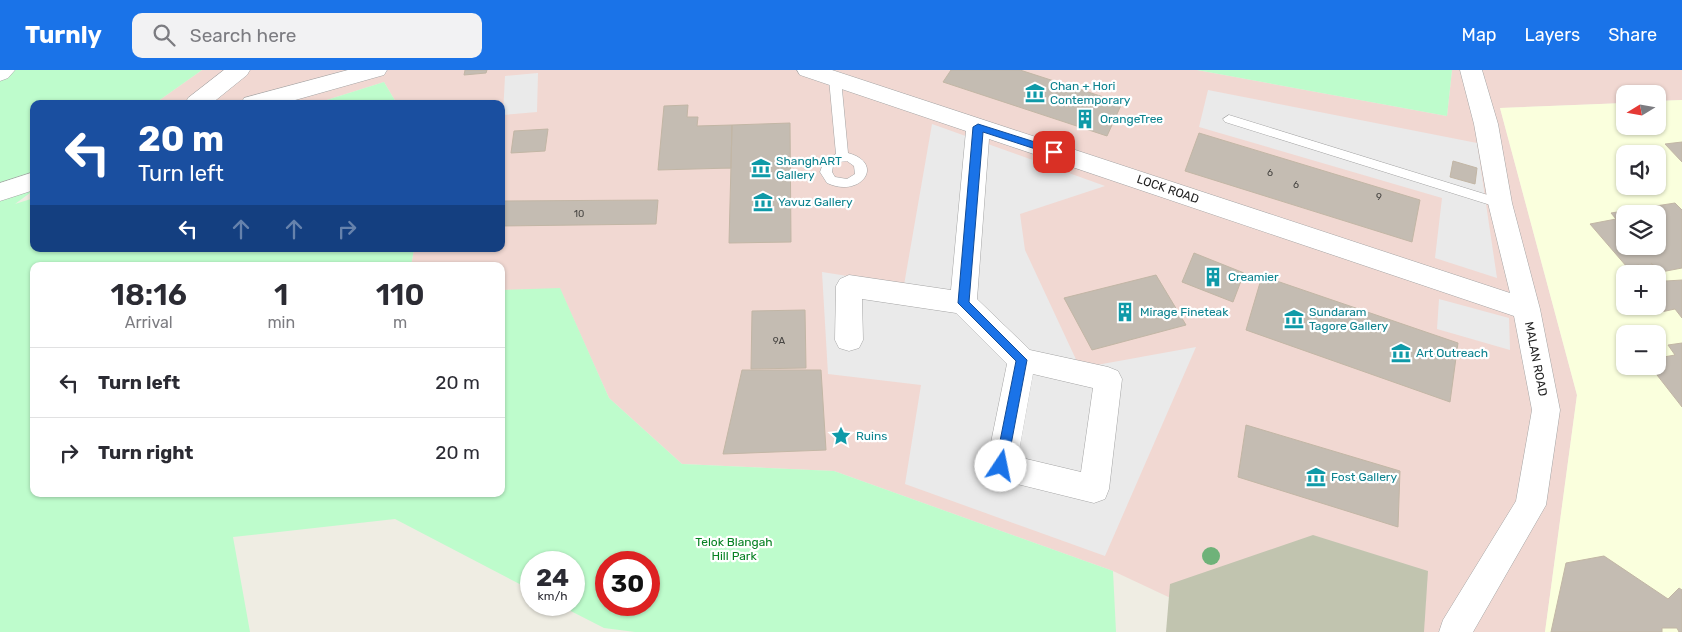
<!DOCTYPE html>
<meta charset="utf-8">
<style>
:root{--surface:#fff;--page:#f2f2f3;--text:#2b2b33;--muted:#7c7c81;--line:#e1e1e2;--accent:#1a73e8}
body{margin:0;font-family:Rubik,sans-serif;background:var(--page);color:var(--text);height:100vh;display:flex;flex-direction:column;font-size:19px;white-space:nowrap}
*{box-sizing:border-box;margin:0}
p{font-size:16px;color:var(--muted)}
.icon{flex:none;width:28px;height:28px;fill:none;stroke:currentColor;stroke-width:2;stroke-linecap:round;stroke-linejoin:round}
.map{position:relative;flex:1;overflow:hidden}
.side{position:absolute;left:30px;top:192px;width:475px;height:235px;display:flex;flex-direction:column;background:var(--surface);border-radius:10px;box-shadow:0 1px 4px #0004}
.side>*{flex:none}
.top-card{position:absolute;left:30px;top:30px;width:475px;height:152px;border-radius:10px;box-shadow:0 1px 4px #0004;background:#1a4fa0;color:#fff;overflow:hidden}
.needle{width:32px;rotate:259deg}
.controls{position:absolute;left:1616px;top:15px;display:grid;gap:10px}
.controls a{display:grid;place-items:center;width:50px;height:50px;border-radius:10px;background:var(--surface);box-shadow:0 1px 4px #0004;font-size:25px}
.speed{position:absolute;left:520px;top:481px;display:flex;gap:10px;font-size:25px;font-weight:700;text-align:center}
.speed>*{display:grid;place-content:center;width:65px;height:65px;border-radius:50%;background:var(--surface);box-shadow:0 1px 4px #0004;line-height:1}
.speed small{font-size:12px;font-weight:400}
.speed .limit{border:8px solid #d22;background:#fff;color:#111}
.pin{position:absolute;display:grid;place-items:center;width:42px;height:42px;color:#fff;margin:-21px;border-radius:10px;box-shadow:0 2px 8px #0006}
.me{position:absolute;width:55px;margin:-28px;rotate:11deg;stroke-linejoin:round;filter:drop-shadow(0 0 4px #0008)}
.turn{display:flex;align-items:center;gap:18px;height:105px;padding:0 25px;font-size:22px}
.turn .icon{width:65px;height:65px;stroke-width:2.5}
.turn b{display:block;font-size:35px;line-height:42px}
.lanes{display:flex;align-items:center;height:48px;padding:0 25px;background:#0003;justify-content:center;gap:25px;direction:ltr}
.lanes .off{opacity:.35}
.eta{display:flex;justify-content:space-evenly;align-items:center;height:85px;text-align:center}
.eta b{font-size:30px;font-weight:600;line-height:35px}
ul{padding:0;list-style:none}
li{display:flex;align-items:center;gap:15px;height:70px;padding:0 25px;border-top:1px solid var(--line)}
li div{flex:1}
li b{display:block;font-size:19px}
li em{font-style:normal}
header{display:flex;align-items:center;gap:30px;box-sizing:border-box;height:70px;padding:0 25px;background:var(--accent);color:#fff}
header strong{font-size:24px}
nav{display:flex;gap:28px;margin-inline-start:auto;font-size:18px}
.search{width:350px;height:45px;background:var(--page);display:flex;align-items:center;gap:12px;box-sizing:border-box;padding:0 18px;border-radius:10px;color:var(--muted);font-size:19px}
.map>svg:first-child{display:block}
</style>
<header>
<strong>Turnly</strong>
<div class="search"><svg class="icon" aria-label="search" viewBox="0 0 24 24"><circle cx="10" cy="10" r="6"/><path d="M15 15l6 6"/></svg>Search here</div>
<nav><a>Map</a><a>Layers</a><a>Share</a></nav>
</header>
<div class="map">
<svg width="1682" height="562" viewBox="0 0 1682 562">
<rect width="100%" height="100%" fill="#efede3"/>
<path fill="#f1d8d2" d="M202,0H1197L1447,46L1452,0H1682V30L1658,31V24H1625V33L1500,38L1577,325L1545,562H1243L1113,501L834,401L682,394L609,328L560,219L501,220V196H411L414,179H501V34H397L384,12L314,34H154Z"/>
<path fill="#faffdd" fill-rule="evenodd" d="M1682,30V562H1545L1577,325L1500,38L1625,33V56H1658V31ZM1625,84H1658V116H1625ZM1625,144H1658V176H1625ZM1625,204H1658V236H1625ZM1625,264H1658V296H1625Z"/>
<path fill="#c1c4af" d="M1313,465L1428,501L1424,562H1166L1170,514Z"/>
<path fill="#befccc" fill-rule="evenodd" d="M0,0H202L154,34H34V120L15,134L34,128V179H414L411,196H34V424H501V220L560,218L609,328L682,394L834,401L1113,501L1116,562H635L604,558L559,535H574V492H531V520L395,449L233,467L250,562H0ZM606,492H649V535H606Z
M1197,0H1452L1447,46Z
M384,12L397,34H314Z"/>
<path fill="#eaeaea" d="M538,3L537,42L503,45L505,6Z
M1208,20L1477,73L1497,208L1435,188L1442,128L1199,57Z
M932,54L1105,116L1020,144L1025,180L1080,298L1196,277L1105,486L905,414L921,315L828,304L822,202L904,215Z
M1439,229L1509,248L1510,280L1437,259Z"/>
<path fill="#c4bcb2" stroke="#c2b6a5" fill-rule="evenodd" d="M465,0H487L486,3L464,5Z
M951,0H1020L1122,33L1107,66L943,12Z
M688,35L687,47H698L697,56L732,55L731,98L658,100L664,36Z
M790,53L791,172L729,173L732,55Z
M548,59L545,81L511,83L514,61Z
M1199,63L1420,130L1412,172L1185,101Z
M1682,72V92L1665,74Z
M1453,91L1477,98L1475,114L1450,107Z
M658,130L656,154L501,156V131Z
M1675,133L1682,140V198L1661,202L1651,193L1666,211L1682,210V248L1675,239L1661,242L1656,236L1658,204H1646L1639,195L1627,197L1590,154L1616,149L1611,143ZM1625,144H1658V176H1625Z
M1194,183L1244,203L1233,232L1182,212Z
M1156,205L1186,255L1092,280L1064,228Z
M1262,206L1458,273L1450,332L1246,260Z
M805,240L806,298L751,299L752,241Z
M1682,273V337L1650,296H1658V288L1675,285L1668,275Z
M742,300H821L826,380L723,384Z
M1246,355L1400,401L1398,457L1238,407Z
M1604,486L1668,529L1679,518L1682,520V562H1679L1677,558H1662V562H1551L1566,493Z"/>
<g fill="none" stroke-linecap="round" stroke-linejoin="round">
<defs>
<path id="service" d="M835,5L841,9L848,83C886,93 861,129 827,113L820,102L824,91L836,84L829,9ZM847,91L854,96L855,104L847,109L835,107L832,102L833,96L840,92Z
M1229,45L1504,130L1506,133L1504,136L1500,138L1225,52L1223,49Z"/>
<path id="minor" d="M0,0H15L8,8L0,11Z
M224,0H250L247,5L211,34H185L188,28Z
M348,0H387L384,5L281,34H241L244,28Z
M797,0H832L1510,223L1488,133L1474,54L1460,0H1482L1498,54L1512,133L1540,239L1560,340L1546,435L1473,562H1439L1443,550L1516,431L1532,340L1514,246L989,69L977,229L1030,280L1108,297L1118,301L1122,309L1109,419L1105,429L1094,433L1001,410L990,407L986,397L1007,294L956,243L862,229L863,270L859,278L849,281L839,278L835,270L836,216L840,209L849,205L951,220L966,61L800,5ZM1033,304L1093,318L1081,402L1018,387Z
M34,102V120L0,131V113Z"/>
</defs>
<use href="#service" stroke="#a5a5a5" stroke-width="1"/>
<use href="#minor" stroke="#a5a5a5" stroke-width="1"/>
<use href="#service" fill="#fff" fill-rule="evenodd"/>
<use href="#minor" fill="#fff" fill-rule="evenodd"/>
</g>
<circle fill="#6fb279" cx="1211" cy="486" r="9"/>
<path fill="#1a73e8" stroke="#114b97" d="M978,54L1057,79L1059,82L1054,85L983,62L969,232L1027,290L1007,396L1005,400L1001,402L996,400L995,396L1016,291L958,233L973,57Z"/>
<defs>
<symbol id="museum-bare" viewBox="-9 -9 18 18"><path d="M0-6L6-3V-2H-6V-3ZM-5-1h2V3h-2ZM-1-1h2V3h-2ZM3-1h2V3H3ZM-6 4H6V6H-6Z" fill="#0f9aa8" stroke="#fff" stroke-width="2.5" paint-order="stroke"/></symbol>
<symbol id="building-bare" viewBox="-9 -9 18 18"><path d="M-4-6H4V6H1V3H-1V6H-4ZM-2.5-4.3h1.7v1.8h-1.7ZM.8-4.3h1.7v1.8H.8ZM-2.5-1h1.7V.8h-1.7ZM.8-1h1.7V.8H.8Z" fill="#0f9aa8" stroke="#fff" stroke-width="2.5" paint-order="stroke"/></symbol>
<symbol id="sight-bare" viewBox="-9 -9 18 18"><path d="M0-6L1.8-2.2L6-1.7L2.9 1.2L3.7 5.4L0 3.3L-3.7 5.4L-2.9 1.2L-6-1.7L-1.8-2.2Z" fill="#0f9aa8" stroke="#fff" stroke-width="2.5" paint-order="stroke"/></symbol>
</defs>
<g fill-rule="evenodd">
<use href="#museum-bare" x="1021" y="9" width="28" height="28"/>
<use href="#building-bare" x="1071" y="35" width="28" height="28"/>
<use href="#museum-bare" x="747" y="84" width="28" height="28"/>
<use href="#museum-bare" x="749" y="118" width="28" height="28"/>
<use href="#building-bare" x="1199" y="193" width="28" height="28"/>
<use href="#building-bare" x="1111" y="228" width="28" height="28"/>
<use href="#museum-bare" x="1280" y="235" width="28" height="28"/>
<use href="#museum-bare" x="1387" y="269" width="28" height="28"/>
<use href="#sight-bare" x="827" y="352" width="28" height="28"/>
<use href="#museum-bare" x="1302" y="393" width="28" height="28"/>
</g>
<g text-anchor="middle" stroke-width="4.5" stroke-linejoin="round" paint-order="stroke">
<g font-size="10" fill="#484643">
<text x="1270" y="106">6</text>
<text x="1296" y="118">6</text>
<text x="1379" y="130">9</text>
<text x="579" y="147">10</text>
<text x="779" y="274">9A</text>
</g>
<g font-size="12" fill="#0d838f" stroke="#fff" text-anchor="start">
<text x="1050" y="20">Chan + Hori<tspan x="1050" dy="14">Contemporary</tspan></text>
<text x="1100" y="53">OrangeTree</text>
<text x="776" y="95">ShanghART<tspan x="776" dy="14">Gallery</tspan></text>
<text x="778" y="136">Yavuz Gallery</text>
<text x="1228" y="211">Creamier</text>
<text x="1140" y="246">Mirage Fineteak</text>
<text x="1309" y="246">Sundaram<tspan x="1309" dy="14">Tagore Gallery</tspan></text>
<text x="1416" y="287">Art Outreach</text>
<text x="856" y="370">Ruins</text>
<text x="1331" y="411">Fost Gallery</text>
</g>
<g font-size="12" fill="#1e1e1e" stroke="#fff">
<text transform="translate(1168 119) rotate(19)" y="4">LOCK ROAD</text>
<text transform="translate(1536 289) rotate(79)" y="4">MALAN ROAD</text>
</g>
<g font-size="12" fill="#078123" stroke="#fff">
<text x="734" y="476">Telok Blangah<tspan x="734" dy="14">Hill Park</tspan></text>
</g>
</g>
</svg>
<div class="controls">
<a><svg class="needle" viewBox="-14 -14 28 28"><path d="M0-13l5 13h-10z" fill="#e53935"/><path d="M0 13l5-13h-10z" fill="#7c7c81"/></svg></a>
<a><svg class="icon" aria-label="sound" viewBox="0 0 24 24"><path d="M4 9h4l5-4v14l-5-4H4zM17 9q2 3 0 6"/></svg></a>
<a><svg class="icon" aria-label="layers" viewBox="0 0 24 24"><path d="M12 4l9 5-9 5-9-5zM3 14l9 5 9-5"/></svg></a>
<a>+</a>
<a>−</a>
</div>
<div class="speed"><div>24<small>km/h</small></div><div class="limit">30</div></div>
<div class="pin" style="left:1054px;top:82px;background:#d93025"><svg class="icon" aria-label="arrive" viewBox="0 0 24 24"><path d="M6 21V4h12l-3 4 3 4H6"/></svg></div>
<svg class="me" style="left:1001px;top:396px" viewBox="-20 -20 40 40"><circle r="19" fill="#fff"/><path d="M0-13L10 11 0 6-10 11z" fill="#1a73e8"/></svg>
<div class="top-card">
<div class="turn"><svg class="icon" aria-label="left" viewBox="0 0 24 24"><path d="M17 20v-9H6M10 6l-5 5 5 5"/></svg><div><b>20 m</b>Turn left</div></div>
<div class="lanes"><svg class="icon" aria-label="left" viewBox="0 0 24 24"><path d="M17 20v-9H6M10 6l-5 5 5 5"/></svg><svg class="icon off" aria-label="ahead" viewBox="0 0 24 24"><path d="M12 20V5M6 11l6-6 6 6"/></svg><svg class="icon off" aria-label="ahead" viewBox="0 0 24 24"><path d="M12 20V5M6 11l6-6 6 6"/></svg><svg class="icon off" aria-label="right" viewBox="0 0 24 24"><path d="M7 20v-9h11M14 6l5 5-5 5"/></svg></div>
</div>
<section class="side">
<div class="eta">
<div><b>18:16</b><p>Arrival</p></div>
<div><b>1</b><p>min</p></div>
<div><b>110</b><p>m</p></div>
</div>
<ul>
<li><svg class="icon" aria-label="left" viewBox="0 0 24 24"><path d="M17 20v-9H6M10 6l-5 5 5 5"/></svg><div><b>Turn left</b></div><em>20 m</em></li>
<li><svg class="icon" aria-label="right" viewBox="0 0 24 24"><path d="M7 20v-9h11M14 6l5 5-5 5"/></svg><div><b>Turn right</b></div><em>20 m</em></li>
</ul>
</section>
</div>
